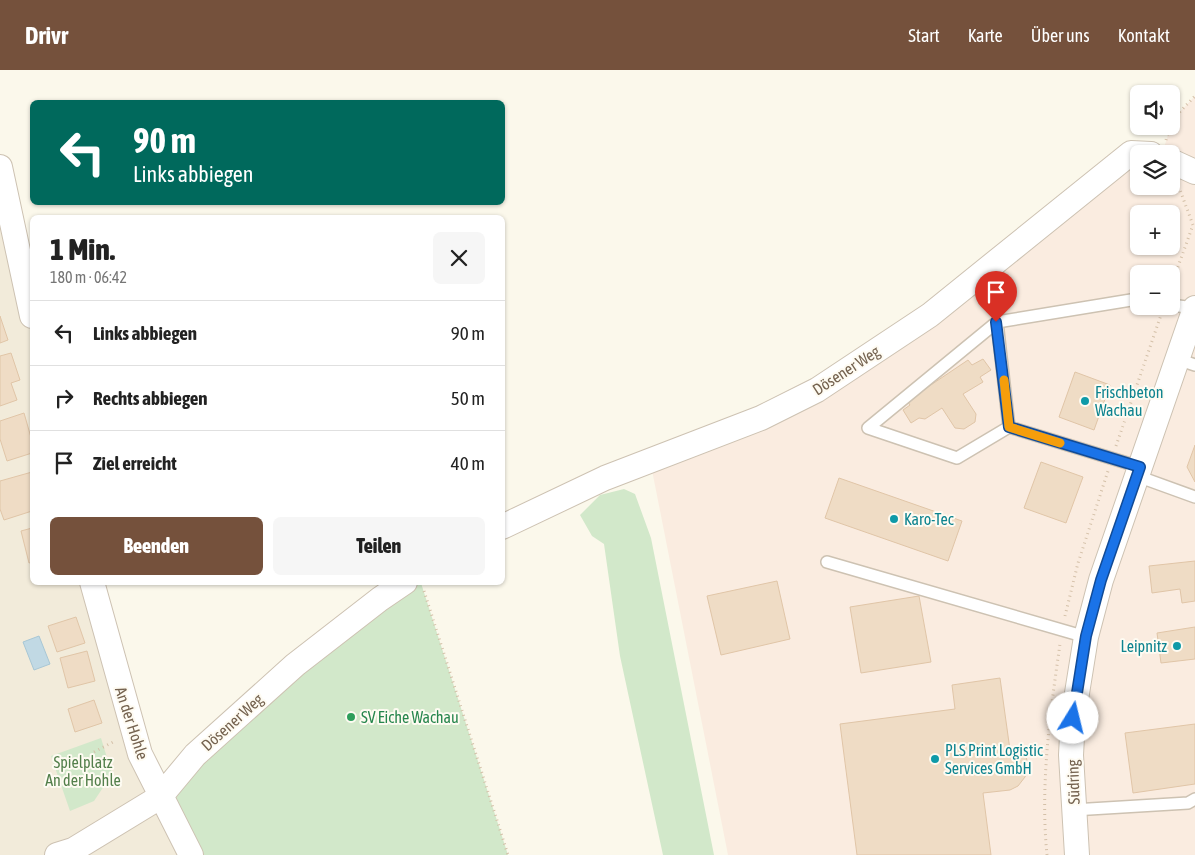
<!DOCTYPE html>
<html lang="de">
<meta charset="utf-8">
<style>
:root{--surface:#fff;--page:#f6f6f6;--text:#222;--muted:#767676;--line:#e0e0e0;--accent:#75513c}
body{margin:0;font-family:"Asap Condensed",sans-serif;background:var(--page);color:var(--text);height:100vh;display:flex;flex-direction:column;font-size:19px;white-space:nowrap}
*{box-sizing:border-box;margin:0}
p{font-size:16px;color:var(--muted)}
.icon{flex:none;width:28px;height:28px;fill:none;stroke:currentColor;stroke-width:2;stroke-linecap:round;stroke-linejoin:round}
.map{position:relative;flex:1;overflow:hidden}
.drawer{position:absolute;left:30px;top:145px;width:475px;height:370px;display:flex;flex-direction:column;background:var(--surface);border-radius:8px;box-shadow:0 1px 4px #0004}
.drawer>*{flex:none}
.banner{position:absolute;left:30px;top:30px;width:475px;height:105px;border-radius:8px;box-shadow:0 1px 4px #0004;background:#00695c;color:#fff;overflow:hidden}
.controls{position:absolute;left:1130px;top:15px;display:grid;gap:10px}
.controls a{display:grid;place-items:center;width:50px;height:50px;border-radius:8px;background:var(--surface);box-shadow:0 1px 4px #0004;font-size:25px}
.pin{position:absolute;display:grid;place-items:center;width:42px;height:42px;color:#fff;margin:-51px -21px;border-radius:50% 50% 50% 0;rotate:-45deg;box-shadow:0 0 5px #0007}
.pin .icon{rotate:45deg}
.me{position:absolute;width:55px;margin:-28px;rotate:9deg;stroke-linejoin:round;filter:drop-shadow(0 0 4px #0008)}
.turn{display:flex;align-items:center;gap:18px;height:105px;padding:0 20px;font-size:22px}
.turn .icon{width:65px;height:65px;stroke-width:2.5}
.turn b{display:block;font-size:35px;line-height:42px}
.round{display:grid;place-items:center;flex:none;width:52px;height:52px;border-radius:8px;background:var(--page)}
.head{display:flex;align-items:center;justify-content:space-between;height:85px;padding:0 20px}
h1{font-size:30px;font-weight:800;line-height:38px}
.action{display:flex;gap:10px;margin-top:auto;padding:10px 20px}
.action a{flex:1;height:58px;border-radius:8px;background:var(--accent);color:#fff;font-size:20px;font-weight:800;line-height:58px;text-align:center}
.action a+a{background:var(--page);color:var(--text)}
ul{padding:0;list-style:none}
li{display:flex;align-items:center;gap:15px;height:65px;padding:0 20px;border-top:1px solid var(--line)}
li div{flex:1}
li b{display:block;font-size:19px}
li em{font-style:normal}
header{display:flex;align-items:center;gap:30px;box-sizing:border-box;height:70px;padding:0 25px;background:var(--accent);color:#fff}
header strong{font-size:24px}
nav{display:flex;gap:28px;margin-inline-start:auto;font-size:18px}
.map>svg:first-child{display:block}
</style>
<header>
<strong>Drivr</strong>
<nav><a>Start</a><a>Karte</a><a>Über uns</a><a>Kontakt</a></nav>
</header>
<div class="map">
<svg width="1195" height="785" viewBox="0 0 1195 785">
<rect width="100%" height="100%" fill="#fbf8eb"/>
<path fill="#f2ebda" d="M0,97L32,246V512L92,513L101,550L191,785H0Z"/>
<path fill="#faece0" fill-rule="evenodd" d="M1195,26V785H728L650,390L817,320L1139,84V116H1171V84H1162L1173,49ZM1139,144H1171V176H1139ZM1139,204H1171V236H1139Z"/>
<path fill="#d2e8ca" d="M624,419L635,424L651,468L714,785H663L620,586L604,474L592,466L580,445L600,425Z
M405,513H421L508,785H191L160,727Z
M101,668L112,704L94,731L70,741L51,686Z"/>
<path fill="#c1d9e4" stroke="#a8c7d5" d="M39,566L50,594L34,600L23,572Z"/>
<path fill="#efdcc5" stroke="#e0c5a7" d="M0,246L8,270L0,273Z
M11,283L20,310L11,313L17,330L0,336V286Z
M983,289L991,300L980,307L983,312L963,324L976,344L975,352L964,359L955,358L942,338L925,349L919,348L911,353L903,340L910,335L907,331L968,290L972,295Z
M1075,302L1110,315L1094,360L1059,347Z
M24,343L32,371V383L7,391L0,369V351Z
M1195,375V412L1187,397Z
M1041,392L1083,407L1066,453L1024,438Z
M32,402V441L4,450L0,439V411Z
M839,408L962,451L948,491L825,448Z
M32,458V492L29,493L21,461Z
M1195,491V531L1182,533L1180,519L1152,523L1149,496Z
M777,511L790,569L721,585L707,526Z
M919,526L931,592L861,603L850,537Z
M76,547L85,573L57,582L48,556Z
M1195,557V589L1161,593L1157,563Z
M87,581L95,611L68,618L60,588Z
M1000,608L1010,680L1025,678L1028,698L1025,707L1018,716L1010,720L983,723L991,785H857L840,654L955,639L952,615Z
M94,630L102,653L75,662L68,639Z
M1195,654V714L1133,723L1125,663Z"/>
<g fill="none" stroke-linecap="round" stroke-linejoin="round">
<defs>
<path id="service" d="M1171,235L1195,238
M997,252L1131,230L1139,231
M1177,289L1195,295
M1009,357L997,252L868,358L957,388L1009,357L1140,397
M1137,406L1195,427
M827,492L1086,567
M1073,740L1188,733L1195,729"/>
<path id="minor" d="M1171,91L1195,102
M0,97L32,246
M502,457L605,408L761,348L817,320L930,245L1131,83L1151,84
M92,512L140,684L191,785
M57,785L73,780L160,727L195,685L295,595L380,529L405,512
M1077,785L1071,685L1073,648L1086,567L1101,510L1195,238"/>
</defs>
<use href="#service" stroke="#cdc2b2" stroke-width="14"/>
<use href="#minor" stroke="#cdc2b2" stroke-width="26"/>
<path stroke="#d4c0a8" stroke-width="3" stroke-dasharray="1 4" stroke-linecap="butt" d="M1171,54L1173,49L1195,26
M1166,70L1170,56
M1171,216L1193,155L1180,120L1178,119
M1116,376L1161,245
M424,521L508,785
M1065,546L1078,493L1108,401
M94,682L115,671
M1047,785C1040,715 1050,644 1060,574"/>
<use href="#service" stroke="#fff" stroke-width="11"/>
<use href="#minor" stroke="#fff" stroke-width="24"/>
</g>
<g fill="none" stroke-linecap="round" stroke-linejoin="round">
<defs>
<path id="route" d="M996,252L1009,357L1140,397L1101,510L1086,566L1073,648"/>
</defs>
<use href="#route" stroke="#114b97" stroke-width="12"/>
<use href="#route" stroke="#1a73e8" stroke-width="9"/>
<path stroke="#f59e0b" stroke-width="9" d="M1004,310L1009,357L1060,373"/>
</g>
<g fill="#0f9aa8" stroke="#fefbf2" stroke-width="2">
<circle cx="1085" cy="331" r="5"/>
<circle cx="894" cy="449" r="5"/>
<circle cx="1177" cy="576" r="5"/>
<circle cx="935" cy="689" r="5"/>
</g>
<circle fill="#2e9e5b" stroke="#fefbf2" stroke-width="2" cx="351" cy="647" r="5"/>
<g text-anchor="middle" stroke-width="4" stroke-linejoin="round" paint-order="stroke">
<g font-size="16" fill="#756350" stroke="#fefbf2">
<text transform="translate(846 300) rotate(-33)" y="6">Dösener Weg</text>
<text transform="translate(232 652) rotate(-42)" y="6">Dösener Weg</text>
<text transform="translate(132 653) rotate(72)" y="6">An der Hohle</text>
<text transform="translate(1073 712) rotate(-92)" y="6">Südring</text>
</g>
<g font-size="16" fill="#0d838f" stroke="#fefbf2" text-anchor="start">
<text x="1095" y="328">Frischbeton<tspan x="1095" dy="18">Wachau</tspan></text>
<text x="904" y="455">Karo-Tec</text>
<text x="1167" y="582" text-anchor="end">Leipnitz</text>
<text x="945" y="686">PLS Print Logistic<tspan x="945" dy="18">Services GmbH</tspan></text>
</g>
<g font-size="16" fill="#27864d" stroke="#fefbf2" text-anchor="start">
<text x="361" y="653">SV Eiche Wachau</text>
</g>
<g font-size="16" fill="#537f4b" stroke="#fefbf2">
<text x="83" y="698">Spielplatz<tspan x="83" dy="18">An der Hohle</tspan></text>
</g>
</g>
</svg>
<div class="controls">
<a><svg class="icon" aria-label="sound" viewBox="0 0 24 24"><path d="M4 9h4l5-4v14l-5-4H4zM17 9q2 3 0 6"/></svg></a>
<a><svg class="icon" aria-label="layers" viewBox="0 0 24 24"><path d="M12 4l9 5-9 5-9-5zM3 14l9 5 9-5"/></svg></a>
<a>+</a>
<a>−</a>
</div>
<div class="pin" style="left:996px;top:252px;background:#d93025"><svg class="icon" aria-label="arrive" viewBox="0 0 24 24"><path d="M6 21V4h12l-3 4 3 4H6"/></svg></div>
<svg class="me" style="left:1073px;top:648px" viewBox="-20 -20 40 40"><circle r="19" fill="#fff"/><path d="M0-13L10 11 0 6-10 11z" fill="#1a73e8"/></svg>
<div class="banner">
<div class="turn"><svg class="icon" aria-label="left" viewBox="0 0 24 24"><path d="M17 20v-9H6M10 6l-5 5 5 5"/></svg><div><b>90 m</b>Links abbiegen</div></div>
</div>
<section class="drawer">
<div class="head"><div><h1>1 Min.</h1><p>180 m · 06:42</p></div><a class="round"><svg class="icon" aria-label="close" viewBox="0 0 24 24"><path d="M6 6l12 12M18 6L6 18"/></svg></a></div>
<ul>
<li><svg class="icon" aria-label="left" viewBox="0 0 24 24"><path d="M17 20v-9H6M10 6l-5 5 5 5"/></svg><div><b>Links abbiegen</b></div><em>90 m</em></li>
<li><svg class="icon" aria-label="right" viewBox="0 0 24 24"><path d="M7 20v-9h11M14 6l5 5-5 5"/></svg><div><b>Rechts abbiegen</b></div><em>50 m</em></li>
<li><svg class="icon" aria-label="arrive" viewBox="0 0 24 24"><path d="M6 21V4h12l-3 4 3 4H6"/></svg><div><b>Ziel erreicht</b></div><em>40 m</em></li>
</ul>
<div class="action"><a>Beenden</a><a>Teilen</a></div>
</section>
</div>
